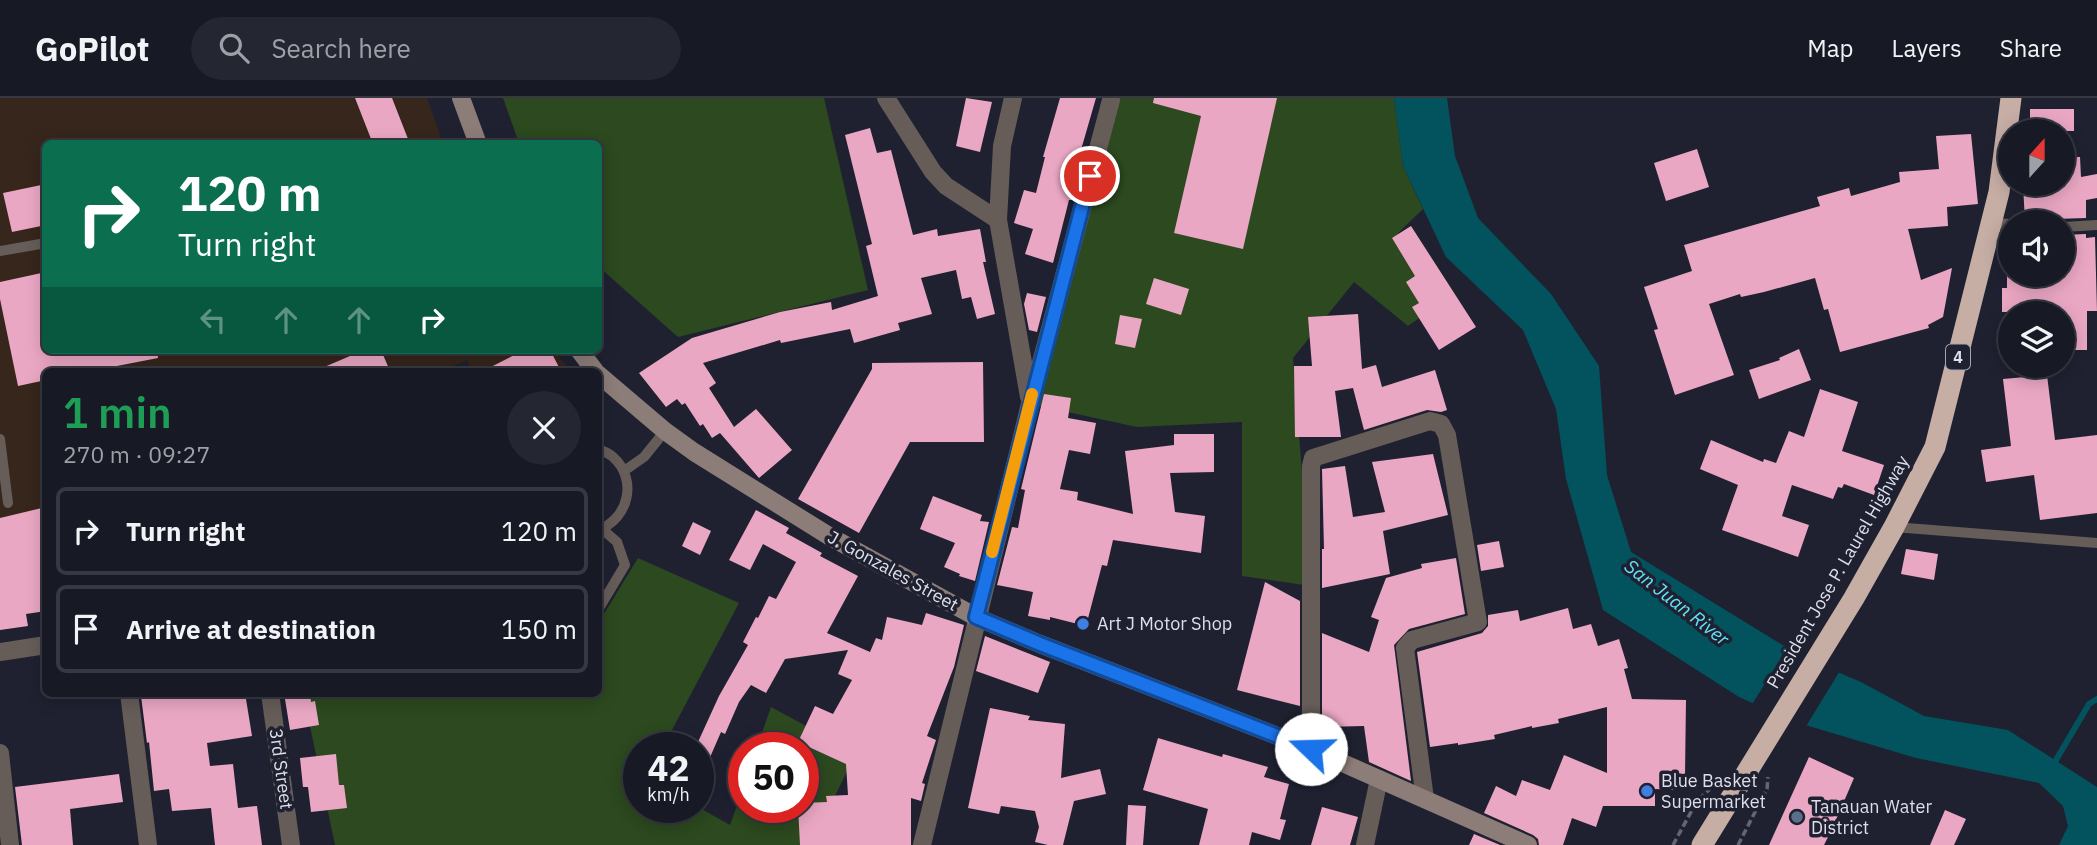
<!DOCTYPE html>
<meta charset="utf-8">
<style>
:root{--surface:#171925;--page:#242632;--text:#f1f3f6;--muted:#9ea0a7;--line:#363842}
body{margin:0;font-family:"IBM Plex Sans",sans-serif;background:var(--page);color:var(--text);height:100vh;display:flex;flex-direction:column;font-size:26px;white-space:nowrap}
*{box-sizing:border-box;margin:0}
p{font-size:23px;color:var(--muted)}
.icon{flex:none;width:38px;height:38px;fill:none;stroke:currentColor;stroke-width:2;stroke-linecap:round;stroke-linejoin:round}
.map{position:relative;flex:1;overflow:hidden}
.sheet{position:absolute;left:42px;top:270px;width:560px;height:329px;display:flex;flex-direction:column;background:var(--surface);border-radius:10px;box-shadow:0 4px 18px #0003,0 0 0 2px var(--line)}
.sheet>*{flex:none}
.hud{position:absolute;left:42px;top:42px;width:560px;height:214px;border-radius:10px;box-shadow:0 4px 18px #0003,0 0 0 2px var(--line);background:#0b6e4f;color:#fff;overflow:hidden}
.needle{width:46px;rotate:21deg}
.buttons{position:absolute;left:1998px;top:21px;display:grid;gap:14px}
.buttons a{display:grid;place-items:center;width:77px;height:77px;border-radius:50%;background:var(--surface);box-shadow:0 4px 18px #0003,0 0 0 2px var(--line);font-size:35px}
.speed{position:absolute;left:623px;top:634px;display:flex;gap:14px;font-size:35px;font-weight:700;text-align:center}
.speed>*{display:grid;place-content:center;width:91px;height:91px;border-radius:50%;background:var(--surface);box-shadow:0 4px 18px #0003,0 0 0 2px var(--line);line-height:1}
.speed small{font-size:18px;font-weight:400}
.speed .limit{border:10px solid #d22;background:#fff;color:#111}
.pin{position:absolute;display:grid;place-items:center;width:60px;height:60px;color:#fff;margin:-30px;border:4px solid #fff;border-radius:50%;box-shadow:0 2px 7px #0007}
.me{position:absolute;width:77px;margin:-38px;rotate:291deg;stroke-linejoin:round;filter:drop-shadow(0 0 5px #0008)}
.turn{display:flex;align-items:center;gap:24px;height:147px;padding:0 21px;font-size:32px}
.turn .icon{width:91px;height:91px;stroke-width:2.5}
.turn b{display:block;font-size:49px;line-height:60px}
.lanes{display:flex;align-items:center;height:66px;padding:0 21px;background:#0003;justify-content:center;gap:35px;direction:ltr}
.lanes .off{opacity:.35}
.round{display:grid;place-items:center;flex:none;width:74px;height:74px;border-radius:37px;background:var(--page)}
.overview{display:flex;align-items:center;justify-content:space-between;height:119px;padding:0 21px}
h1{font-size:42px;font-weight:600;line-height:52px;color:#1e9e55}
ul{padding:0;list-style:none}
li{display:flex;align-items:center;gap:21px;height:88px;margin:0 14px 10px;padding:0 7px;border:4px solid var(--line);border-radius:10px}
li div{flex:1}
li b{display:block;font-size:26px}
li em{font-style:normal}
header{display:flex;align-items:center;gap:42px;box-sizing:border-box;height:98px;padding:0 35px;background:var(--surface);border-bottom:2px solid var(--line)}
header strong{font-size:33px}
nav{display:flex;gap:38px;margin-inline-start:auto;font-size:24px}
.search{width:490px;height:63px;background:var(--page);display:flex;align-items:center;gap:18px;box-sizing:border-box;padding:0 24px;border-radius:38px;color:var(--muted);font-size:26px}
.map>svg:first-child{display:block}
</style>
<header>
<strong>GoPilot</strong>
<div class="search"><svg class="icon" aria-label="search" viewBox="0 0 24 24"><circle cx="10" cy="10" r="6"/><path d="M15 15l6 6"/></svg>Search here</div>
<nav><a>Map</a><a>Layers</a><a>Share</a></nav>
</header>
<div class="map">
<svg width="2097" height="747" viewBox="0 0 2097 747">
<rect width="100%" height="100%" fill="#1f2131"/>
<path fill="#36261c" d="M0,0H427L443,45L46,46V252H554L570,273H472L467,262L441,273H46L45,468L0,493Z"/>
<path fill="#2c491f" d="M503,0H824L868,192L678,239L599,169L598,46L519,45Z
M1111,0H1394L1403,68L1423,111L1398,135L1445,202L1408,228L1354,184L1293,260L1311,488L1242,478V324L1137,329L1030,306Z
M638,460L739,505L663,649H639V709H698L730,727L744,688V709H803V649H757L771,609L856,655L811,747H335L303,595H598L599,524Z"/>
<path fill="#02535d" d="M1394,0H1447L1455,58L1478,120L1551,196L1599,268L1607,377L1631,454L1802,559L1861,584L1924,618L2008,632L2097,689V747H2059L2068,728L2063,708L2039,685L1916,660L1792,623L1739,599L1603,512L1566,381L1556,311L1523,232L1446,159L1403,68Z"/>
<path fill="#1f2131" d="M1789,547L1841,571L1805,630L1751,608Z"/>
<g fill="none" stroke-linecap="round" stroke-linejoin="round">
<path stroke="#02535d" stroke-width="6" d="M2055,669L2056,662L2089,606L2097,601"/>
</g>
<path fill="#eaa7c3" d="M355,0H392L410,46H373Z
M966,0L992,4L980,54L956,48Z
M1060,0H1096L1072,83L1077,84L1072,102H1069L1053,165L1025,156L1033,131L1014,125L1024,92L1036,95L1045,59H1043Z
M1154,0H1277L1243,151L1174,135L1201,18L1153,5Z
M2030,11H2074V33H2030Z
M870,30L877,55L891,52L913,137L937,131L938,138L980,131L986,164H983L995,216L977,221L971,199L962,201L956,172L921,180L932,216L898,225L900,232L854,245L850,231L781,245L780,242L703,265L716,285L709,290L734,329L756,311L792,352L759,380L720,335L712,340L703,326L700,328L685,305L682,307L677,301L666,309L639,275L692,240L780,214L831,204L832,212L878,198L866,148L872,146L845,37Z
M1971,36L1978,106L1947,109L1948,128L1908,131L1921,182L1952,170L1943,219L1928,227L1929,230L1840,254L1828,211L1824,212L1815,180L1764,194L1741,199L1740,196L1709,206L1734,277L1675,297L1654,232L1658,231L1644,189L1692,173L1684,147L1820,108L1817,99L1849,90L1851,98L1900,84L1899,74L1939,71L1936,38Z
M1697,51L1709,89L1666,103L1654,65Z
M2063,59H2080L2081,79L2097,76V100L2086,102V120L2025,122L2023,88L2063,86Z
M46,86V127L12,134L3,95Z
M1411,128L1476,229L1439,252L1412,209L1419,205L1406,184L1415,178L1392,140Z
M2086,136V140L2095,139L2097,213H2087V252H2063V214H2002V190H2007V177H2063V137Z
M46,174V252H157L158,260L91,273H46V282L18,288L0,201V184Z
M1154,180L1189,191L1181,217L1146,206Z
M1027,195L1046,199L1037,234L1029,232L1024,206Z
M1358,216L1362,271L1376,267L1382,289L1435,272L1447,312L1441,314L1427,312L1364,332L1353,290L1335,293L1341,339H1295L1294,268H1312L1308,219Z
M1120,217L1142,221L1135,250L1115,246Z
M1799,251L1811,282L1759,301L1749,272L1780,262L1779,260Z
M364,252H381L390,273H315Z
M524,252H550L561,273H483Z
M983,264L984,344H910L859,435L798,401L872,271V265Z
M2047,277L2055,342L2097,337V415L2040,422L2034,377L1986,384L1981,352L2011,348L2003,281Z
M1820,291L1858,304L1842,353L1884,367L1874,397L1844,386L1842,390L1838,389L1833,401L1792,387L1782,418L1809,427L1798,459L1722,432L1738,387L1700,371L1711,342L1763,364L1764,361L1776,365L1789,333L1804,339Z
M1044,296L1071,300L1068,320L1096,325L1090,356L1069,352L1060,391L1078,394L1077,402L1133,416L1125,353L1174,347V336H1214V374L1170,375L1175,414L1205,418L1201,455L1113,442L1107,468L1102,467L1086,528L1050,519V522L1028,518L1033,494L997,487L1012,429L1018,430L1025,392L1021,391Z
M1433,356L1448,417L1383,433L1390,476L1322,490V451H1324L1322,371L1345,368L1353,419L1385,414L1372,364Z
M933,398L982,417L980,423L989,424L975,483L959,478L960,476L944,469L955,445L920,431Z
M46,409V513L26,516L28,528L0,532V420Z
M756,412L789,430L786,435L822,455L820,458L858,478L827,535L870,554L876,540L882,542L887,519L922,527L926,515L964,527L954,569L927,638L936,642L922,685L925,686L921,703L911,700V747H800L798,709H803V705L827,704L826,698L848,697L846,666L798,644L815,608L833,616L852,582L838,576L848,552L785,561L766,595L751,587L739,604L725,636L721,634L698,687V644L719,598L748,547L743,544L756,519L758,520L769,498L776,501L796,464L763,446L750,472L729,462Z
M693,424L711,433L700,457L682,448Z
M1499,443L1504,469L1481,473L1477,447Z
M1906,451L1938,456L1934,482L1901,476Z
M1456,460L1465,516L1409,531L1394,547L1411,683L1369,664L1364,628L1322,629V535L1369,554L1379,522L1371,519L1386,480L1422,470L1421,466Z
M1265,484L1300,503V608L1237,592Z
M1568,510L1573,531L1591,526L1598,548L1619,541L1628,570L1624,571L1632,601L1686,602L1685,677H1678V692L1655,691V708H1603L1596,729L1572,720L1563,747H1539L1538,741L1533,737L1484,715L1496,688L1516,698L1522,682L1550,692L1564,657L1607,675V609L1558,621L1559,625L1532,630V628L1494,637L1495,641L1458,647V645L1430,649L1417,554L1482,535L1488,528V517L1518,512L1520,523Z
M985,538L1050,564L1038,595L976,573Z
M157,595H245L252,638L207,645L210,668L233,666L238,710L257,708L262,747H215L211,710L172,713L169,691L154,693L149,644L147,645L141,598Z
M284,595H310L311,604L315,603L319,627L290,632Z
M990,610L1030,618L1028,622L1065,626L1061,680L1100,671L1106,696L1074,703L1063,747H1048L1035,744L1039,729L1035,713L1001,708L999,716L968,710Z
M1158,640L1222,659L1223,656L1268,669L1264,679L1289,686L1280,721L1286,722L1280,742L1252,734L1249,747H1199L1208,711L1143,692Z
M336,656L339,687H344L347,710L311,714L308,689H303L300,660Z
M1809,659L1854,680L1833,729L1824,747H1769Z
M119,676L123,704L70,711L73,747H22L15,689Z
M1128,707L1146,708L1143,747H1126Z
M1322,709L1358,719L1350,747H1311Z
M1945,712L1966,721L1954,747H1930Z
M1474,736L1500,747H1469Z"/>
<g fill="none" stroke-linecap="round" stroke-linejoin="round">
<path stroke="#646674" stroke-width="3.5" stroke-dasharray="7 3.5" stroke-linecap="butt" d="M1673,747L1697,703L1710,691
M1738,747L1767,691L1768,679"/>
<path stroke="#665d59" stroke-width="10" d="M1991,125L2011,126
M2063,129L2097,127
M0,153L46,145
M0,341L8,405
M598,351C603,353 609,355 613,359C638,381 629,421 598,432
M624,373L644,359L665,333
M1894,429L2097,445
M598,512L625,467L617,444L602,431"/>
<path stroke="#665d59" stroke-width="18" d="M886,0L933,74L946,88L998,122
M1013,0L1002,48L998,122L1029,299
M0,554L46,547
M129,595L148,747
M270,595L291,747
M1311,651V368L1313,360L1430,323L1441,326L1447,337L1478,524L1412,542L1405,550L1425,701
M0,655L10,747
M922,747L1030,306L1111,2
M1365,747L1379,681"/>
<path stroke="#8d7d78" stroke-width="18" d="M461,0L478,46
M579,252L595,273
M598,276L665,333L694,354L829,438L976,519L1040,546L1311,651L1528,747"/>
<path stroke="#c6aea5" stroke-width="21" d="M1702,747L1854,500L1894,429L1935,349L1999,94L2011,0"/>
</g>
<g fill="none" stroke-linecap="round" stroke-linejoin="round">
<defs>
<path id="route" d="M1090,78L976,519L1040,546L1311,651"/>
</defs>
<use href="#route" stroke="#114b97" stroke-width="18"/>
<use href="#route" stroke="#1a73e8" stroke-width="12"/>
<path stroke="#f59e0b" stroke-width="12" d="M992,454L1032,296"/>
</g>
<g fill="#3f7fe0" stroke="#1f2131" stroke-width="2.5">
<circle cx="1083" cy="526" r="7"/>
<circle cx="1647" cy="693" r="7"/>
</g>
<circle fill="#5c6f8a" stroke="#1f2131" stroke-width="2.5" cx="1797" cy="719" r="7"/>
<g text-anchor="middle" stroke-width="7" stroke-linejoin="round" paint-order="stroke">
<rect fill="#1f2131" stroke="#a4a6b2" stroke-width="2" x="1946" y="246.5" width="24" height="25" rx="5"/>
<g font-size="16" font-weight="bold" fill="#dddfea">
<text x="1958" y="265">4</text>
</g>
<g font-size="18" fill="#dddfea" stroke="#1f2131">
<text transform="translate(893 473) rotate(29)" y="6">J. Gonzales Street</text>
<text transform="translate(1838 474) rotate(-60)" y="6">President Jose P. Laurel Highway</text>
<text transform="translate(281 671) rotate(82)" y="6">3rd Street</text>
</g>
<g font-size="18" fill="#dddfea" stroke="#1f2131" text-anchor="start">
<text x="1097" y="532">Art J Motor Shop</text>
<text x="1661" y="689">Blue Basket<tspan x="1661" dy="21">Supermarket</tspan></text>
<text x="1811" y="715">Tanauan Water<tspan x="1811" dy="21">District</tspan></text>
</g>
<g font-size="19" font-style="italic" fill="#61e3f7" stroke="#1f2131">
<text transform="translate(1677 504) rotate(38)" y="7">San Juan River</text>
</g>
</g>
</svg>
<div class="buttons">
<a><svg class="needle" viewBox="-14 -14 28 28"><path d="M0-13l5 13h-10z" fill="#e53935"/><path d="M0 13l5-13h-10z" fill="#9ea0a7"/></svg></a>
<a><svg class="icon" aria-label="sound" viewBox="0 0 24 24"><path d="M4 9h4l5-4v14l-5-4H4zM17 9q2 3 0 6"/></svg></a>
<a><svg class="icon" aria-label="layers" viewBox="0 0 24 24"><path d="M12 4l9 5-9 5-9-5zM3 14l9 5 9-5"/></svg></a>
</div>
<div class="speed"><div>42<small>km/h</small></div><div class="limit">50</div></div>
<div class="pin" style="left:1090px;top:78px;background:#d93025"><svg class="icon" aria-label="arrive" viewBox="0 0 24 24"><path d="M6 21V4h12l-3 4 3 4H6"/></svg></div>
<svg class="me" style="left:1311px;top:651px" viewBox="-20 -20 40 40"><circle r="19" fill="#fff"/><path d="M0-13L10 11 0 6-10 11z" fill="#1a73e8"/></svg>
<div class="hud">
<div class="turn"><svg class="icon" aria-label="right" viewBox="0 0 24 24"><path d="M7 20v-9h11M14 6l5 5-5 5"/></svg><div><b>120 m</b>Turn right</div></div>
<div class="lanes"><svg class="icon off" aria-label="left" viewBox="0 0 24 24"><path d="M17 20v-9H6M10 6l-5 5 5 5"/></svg><svg class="icon off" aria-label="ahead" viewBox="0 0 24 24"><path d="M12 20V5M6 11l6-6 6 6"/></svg><svg class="icon off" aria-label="ahead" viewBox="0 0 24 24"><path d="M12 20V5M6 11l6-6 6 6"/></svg><svg class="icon" aria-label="right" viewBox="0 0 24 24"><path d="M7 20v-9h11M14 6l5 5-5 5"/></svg></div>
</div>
<section class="sheet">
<div class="overview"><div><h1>1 min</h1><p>270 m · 09:27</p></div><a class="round"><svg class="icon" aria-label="close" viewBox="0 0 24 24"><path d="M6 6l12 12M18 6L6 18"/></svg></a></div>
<ul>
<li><svg class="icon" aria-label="right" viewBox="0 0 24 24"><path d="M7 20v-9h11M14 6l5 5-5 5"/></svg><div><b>Turn right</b></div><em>120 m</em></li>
<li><svg class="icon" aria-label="arrive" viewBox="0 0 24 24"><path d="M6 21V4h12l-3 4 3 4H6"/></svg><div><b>Arrive at destination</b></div><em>150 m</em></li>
</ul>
</section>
</div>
